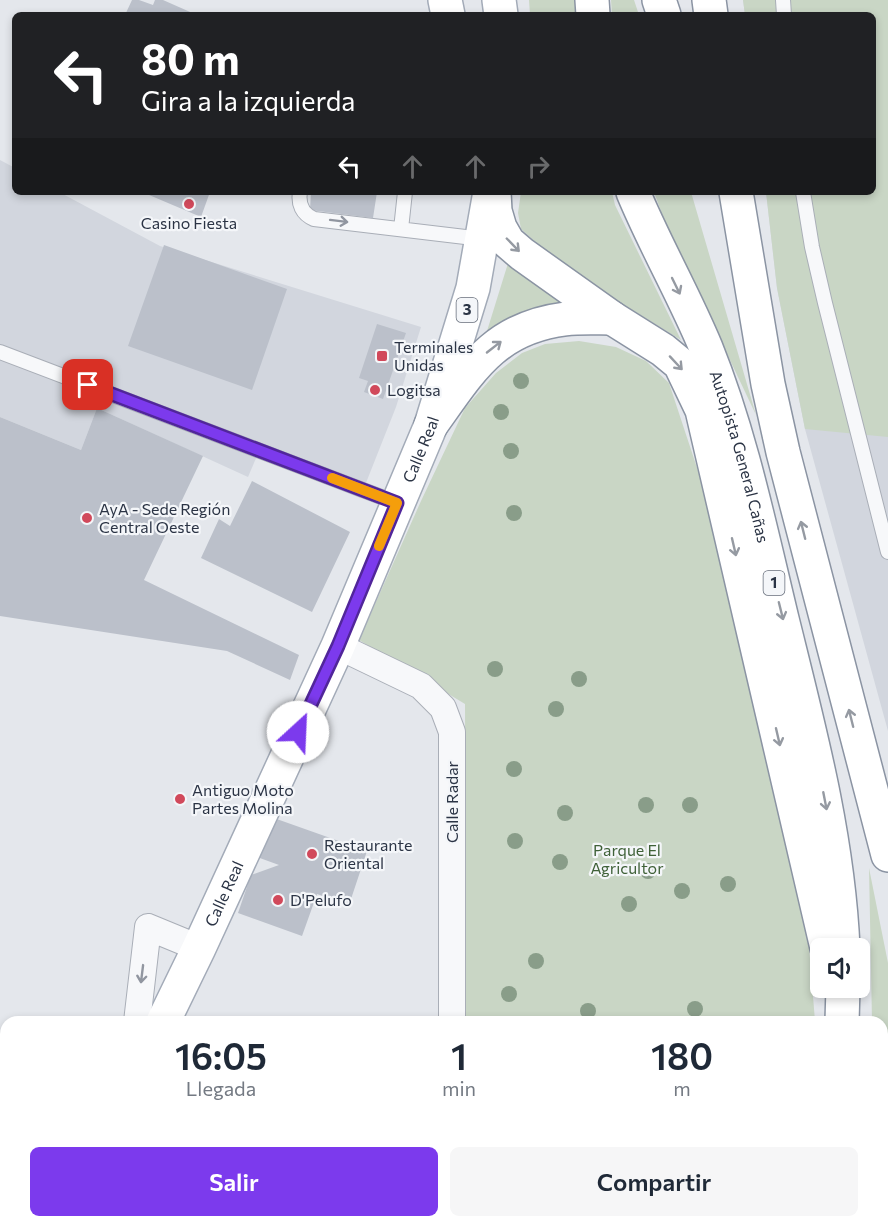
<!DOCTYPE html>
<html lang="es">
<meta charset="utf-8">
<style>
:root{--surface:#fff;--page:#f6f6f7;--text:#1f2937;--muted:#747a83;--accent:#7c3aed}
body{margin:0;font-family:Commissioner,sans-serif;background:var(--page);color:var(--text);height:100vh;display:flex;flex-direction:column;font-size:22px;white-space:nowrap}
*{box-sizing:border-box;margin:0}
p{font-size:20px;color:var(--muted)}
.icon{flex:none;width:33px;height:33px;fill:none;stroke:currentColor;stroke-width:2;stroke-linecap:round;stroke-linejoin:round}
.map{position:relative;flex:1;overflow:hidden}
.drawer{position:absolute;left:0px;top:1016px;width:888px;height:212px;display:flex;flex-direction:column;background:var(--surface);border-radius:18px 18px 0 0;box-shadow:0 3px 9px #0003}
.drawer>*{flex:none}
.guide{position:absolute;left:12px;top:12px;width:864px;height:183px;border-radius:9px;box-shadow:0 3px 9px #0003;background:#202124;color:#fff;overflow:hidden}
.buttons{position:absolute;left:810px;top:938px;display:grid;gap:12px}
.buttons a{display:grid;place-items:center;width:60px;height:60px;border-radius:9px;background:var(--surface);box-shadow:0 3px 9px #0003;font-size:30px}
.pin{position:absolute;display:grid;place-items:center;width:51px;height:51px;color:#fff;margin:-26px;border-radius:12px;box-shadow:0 3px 9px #0006}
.me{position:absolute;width:66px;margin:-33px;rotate:25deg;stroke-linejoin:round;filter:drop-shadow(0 0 4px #0008)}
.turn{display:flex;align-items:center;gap:21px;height:126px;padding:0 30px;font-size:27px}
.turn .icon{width:78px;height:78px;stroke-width:2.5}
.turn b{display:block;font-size:42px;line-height:51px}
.lanes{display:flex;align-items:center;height:57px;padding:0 30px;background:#0003;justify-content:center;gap:30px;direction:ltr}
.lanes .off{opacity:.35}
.eta{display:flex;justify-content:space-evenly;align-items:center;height:102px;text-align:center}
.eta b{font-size:36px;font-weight:600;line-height:42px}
.cta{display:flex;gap:12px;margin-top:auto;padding:12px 30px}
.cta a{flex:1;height:69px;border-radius:9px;background:var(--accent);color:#fff;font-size:24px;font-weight:600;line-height:69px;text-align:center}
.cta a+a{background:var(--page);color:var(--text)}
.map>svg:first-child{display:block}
</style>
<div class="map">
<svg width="888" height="1226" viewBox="0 0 888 1226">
<rect width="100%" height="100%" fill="#e4e7ec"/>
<path fill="#d2d6de" d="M743,0H888V731L805,429L777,288L766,192H873V15H745Z
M0,160L15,168V192H59L160,246L421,327L396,407L360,498L257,456L248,477L97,408L81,450L0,417Z"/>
<path fill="#c9d6c5" d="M529,0H576L577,15H530Z
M611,0H634L639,15H612Z
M743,0H888V437L805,429L777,288L766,192H873V15H745Z
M521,192H612L615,205L681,340L603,292L540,246L521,229L518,213Z
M654,192H691L756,415L666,225Z
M509,260L574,303L528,312L487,331Z
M579,341L616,347L646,361L669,383L701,480L806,909L815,1021H466L465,704L359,640L421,501L465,408L496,373L522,353L545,344Z
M869,868L888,963V1226H831L832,1221H882V1022L872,1021Z
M466,1221H770L768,1226H466Z"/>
<path fill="#bbc0ca" d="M132,0H139L153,5L155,0H163L197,15H125Z
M142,192H210L201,217Z
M311,192H377L373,218L310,210Z
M164,245L287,289L252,390L128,346Z
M377,324L406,333L383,399L364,392L368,381L359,378Z
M97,408L203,456L144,580L299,655L290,680L227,651L0,616V417L81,450Z
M252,481L350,532L312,612L201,558L219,519L230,526Z
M271,817L367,851L349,905L317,894L302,936L238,913L251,875L279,865L257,857Z
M0,1048L6,1049V1159L0,1158Z
M107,1221H133L146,1226H106Z"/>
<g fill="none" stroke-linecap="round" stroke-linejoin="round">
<defs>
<path id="service" d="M783,0L784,15
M300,192C298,204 302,214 314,219L482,239
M803,192L812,247L825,303L888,552
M401,229L405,192
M0,352L397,503
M0,1162L6,1163"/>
<path id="minor" d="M338,646L421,686L443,708L452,732V1022
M137,1022L148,927L199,948
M454,1221V1226"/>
<g id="primary">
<path d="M445,0L448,15"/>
<path d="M499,0L501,15"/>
<path id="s1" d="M163,1022L199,948L338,646L431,425L473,288L490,192"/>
<path d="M69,1226L71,1221"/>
</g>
<g id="trunk">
<path d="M592,0L593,15"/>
<path d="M659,0L664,15"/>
<path d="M709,0L711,15"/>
<path d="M494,192L495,211L500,228L508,242L522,254L612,318L663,350L680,364L702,410L827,948"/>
<path id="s2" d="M633,192C655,245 684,295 706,348C741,435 760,528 782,619C809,728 838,835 843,948"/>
<path d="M736,192L768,384L783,452L888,855"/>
<path d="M431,425C470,371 493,328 565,319C580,317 596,318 612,318"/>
<path d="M842,1022L843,987"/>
<path d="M802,1226L804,1221"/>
</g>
</defs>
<use href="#service" stroke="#a9aeb7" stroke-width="16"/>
<use href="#minor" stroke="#a9aeb7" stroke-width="28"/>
<use href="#primary" stroke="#a3abb8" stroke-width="36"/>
<use href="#trunk" stroke="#8b94a3" stroke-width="36"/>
<use href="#service" stroke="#f7f8fa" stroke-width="14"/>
<use href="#minor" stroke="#f7f8fa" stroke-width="26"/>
<use href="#primary" stroke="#fff" stroke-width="33"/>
<use href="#trunk" stroke="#fff" stroke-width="33"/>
</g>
<g fill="#899d89">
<circle cx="521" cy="381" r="8"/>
<circle cx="501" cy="412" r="8"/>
<circle cx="511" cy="451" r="8"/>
<circle cx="514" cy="513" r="8"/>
<circle cx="495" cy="669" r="8"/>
<circle cx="579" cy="679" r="8"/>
<circle cx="556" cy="709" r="8"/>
<circle cx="514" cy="769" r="8"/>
<circle cx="646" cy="805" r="8"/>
<circle cx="690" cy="805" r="8"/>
<circle cx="565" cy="813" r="8"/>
<circle cx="515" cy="841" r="8"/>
<circle cx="560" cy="862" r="8"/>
<circle cx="648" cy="871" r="8"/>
<circle cx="728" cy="884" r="8"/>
<circle cx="682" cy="891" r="8"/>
<circle cx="629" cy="904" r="8"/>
<circle cx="536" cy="961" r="8"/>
<circle cx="509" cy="994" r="8"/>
<circle cx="695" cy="1009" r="8"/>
<circle cx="588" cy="1011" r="8"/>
</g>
<defs><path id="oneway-shaft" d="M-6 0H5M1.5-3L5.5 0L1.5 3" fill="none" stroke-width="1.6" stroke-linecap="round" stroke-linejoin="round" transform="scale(1.5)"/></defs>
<g stroke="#9196a0">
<use href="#oneway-shaft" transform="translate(339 221) rotate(7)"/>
<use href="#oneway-shaft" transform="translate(142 974) rotate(97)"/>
</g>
<g stroke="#959aa2">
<use href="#oneway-shaft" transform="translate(513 245) rotate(46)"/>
<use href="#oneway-shaft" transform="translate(676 286) rotate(64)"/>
<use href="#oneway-shaft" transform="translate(494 347) rotate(-38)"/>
<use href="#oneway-shaft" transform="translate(676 363) rotate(47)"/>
<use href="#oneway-shaft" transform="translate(803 530) rotate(-104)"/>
<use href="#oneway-shaft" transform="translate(734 547) rotate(77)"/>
<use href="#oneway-shaft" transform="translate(781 611) rotate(76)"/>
<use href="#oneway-shaft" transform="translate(851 718) rotate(-104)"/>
<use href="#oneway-shaft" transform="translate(778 737) rotate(77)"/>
<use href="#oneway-shaft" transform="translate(825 801) rotate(79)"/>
</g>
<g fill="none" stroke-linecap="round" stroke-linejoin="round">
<defs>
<path id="route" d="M88,385L397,503L338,646L298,732"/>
</defs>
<use href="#route" stroke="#51269a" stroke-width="15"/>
<use href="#route" stroke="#7c3aed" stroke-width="10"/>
<path stroke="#f59e0b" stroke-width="10" d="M332,478L397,503L379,546"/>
</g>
<g fill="#d1495b" stroke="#f4f6f9" stroke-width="2">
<circle cx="189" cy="204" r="6"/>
<rect x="376" y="350" width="12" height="12" rx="3"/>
<circle cx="375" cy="390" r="6"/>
<circle cx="87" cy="518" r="6"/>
<circle cx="180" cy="799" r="6"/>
<circle cx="312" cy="854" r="6"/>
<circle cx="278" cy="900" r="6"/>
</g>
<g text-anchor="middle" stroke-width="4.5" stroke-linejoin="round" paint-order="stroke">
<g fill="#f4f6f9" stroke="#676e7b" stroke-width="1.5">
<rect x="456.5" y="298" width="21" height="24" rx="4.5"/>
<rect x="763.5" y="571" width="21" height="24" rx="4.5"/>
</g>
<g font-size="15" font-weight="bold" fill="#2b3445">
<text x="467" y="315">3</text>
<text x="774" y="588">1</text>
</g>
<g font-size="16" fill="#2b3445" stroke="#f4f6f9" text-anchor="start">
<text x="189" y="229" text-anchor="middle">Casino Fiesta</text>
<text x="394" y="353">Terminales<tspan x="394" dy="18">Unidas</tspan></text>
<text x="387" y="396">Logitsa</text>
<text x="99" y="515">AyA - Sede Región<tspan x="99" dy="18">Central Oeste</tspan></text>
<text x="192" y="796">Antiguo Moto<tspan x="192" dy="18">Partes Molina</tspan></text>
<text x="324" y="851">Restaurante<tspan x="324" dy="18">Oriental</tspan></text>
<text x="290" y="906">D'Pelufo</text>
</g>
<g font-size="16" fill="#2b3445" stroke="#f4f6f9">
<text dy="6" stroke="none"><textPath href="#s1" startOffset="628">Calle Real</textPath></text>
<text dy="6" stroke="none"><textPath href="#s2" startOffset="286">Autopista General Cañas</textPath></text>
<text transform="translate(452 802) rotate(-90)" y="6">Calle Radar</text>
<text dy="6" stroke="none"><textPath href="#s1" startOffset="142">Calle Real</textPath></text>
</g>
<g font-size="16" fill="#3f6138" stroke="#f4f6f9">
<text x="627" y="856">Parque El<tspan x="627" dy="18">Agricultor</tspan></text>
</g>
</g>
</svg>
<div class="buttons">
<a><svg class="icon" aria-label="sound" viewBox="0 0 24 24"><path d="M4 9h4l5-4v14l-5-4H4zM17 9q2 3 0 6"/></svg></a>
</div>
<div class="pin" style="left:88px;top:385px;background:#d93025"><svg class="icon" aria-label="arrive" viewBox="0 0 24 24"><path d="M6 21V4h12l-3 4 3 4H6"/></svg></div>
<svg class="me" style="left:298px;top:732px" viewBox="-20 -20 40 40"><circle r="19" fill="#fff"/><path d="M0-13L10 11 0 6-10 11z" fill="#7c3aed"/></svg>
<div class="guide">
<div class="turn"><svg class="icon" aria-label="left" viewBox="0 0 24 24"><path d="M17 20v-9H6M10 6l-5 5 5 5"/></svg><div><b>80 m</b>Gira a la izquierda</div></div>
<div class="lanes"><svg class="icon" aria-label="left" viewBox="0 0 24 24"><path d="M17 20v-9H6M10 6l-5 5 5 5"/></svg><svg class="icon off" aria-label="ahead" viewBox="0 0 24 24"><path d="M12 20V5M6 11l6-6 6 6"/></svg><svg class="icon off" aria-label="ahead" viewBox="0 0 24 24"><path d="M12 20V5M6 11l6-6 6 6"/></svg><svg class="icon off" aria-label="right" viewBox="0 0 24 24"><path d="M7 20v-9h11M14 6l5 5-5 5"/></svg></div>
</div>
<section class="drawer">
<div class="eta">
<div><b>16:05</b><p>Llegada</p></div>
<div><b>1</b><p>min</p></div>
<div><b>180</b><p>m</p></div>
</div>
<div class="cta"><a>Salir</a><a>Compartir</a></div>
</section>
</div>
